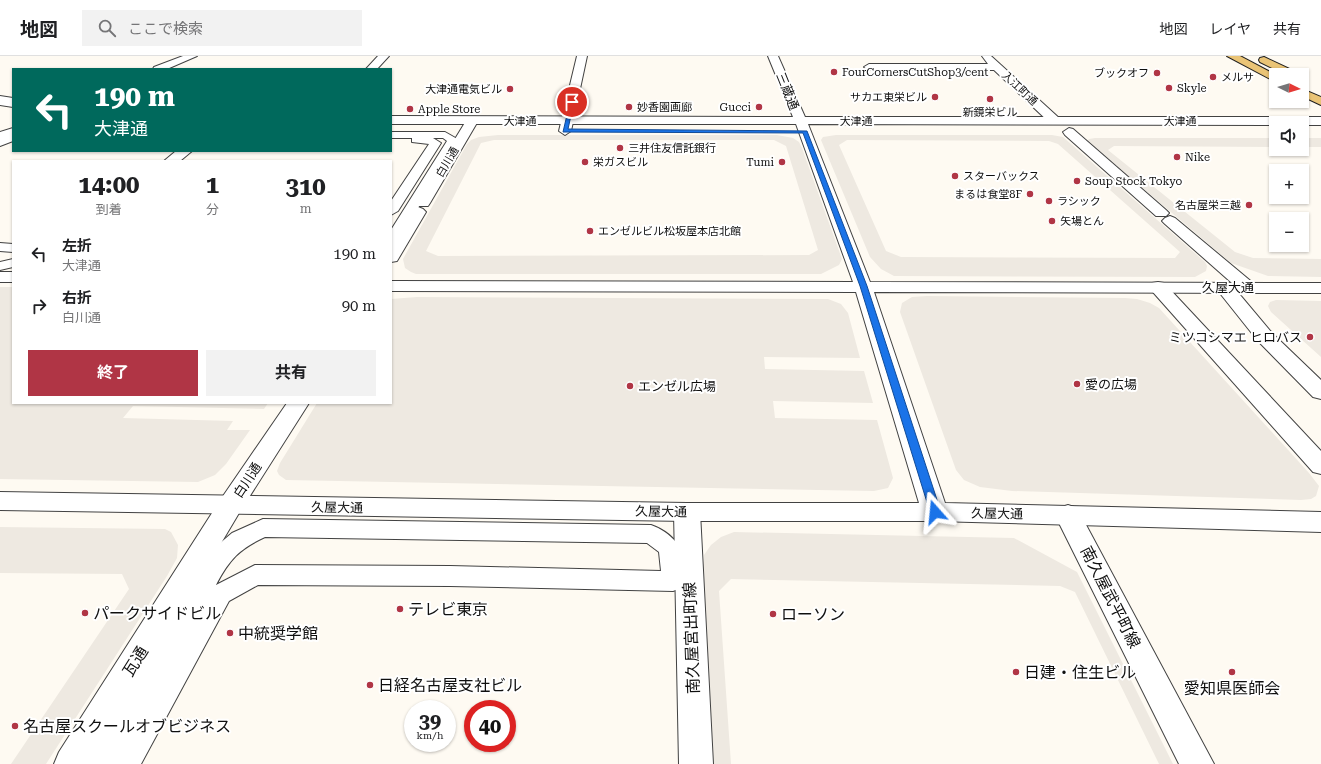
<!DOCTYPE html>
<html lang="ja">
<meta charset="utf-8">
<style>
:root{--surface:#fff;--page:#f2f2f2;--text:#202124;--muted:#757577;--line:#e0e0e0;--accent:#b03545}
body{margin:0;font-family:"Roboto Serif","Noto Sans JP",serif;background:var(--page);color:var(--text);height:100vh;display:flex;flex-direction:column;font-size:15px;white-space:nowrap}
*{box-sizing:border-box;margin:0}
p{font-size:13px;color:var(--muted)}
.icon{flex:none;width:22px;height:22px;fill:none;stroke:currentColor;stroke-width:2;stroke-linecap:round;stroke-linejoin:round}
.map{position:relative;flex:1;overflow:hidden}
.panel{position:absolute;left:12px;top:104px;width:380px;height:244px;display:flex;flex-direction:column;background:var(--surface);border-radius:0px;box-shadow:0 1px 3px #0004}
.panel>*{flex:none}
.banner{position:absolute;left:12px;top:12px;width:380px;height:84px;border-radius:0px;box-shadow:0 1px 3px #0004;background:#00695c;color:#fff;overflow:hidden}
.needle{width:26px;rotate:95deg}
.fabs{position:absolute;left:1269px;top:12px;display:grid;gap:8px}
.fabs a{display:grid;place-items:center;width:40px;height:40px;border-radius:0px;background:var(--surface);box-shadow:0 1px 3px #0004;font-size:20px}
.speed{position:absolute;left:404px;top:644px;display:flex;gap:8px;font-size:20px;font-weight:700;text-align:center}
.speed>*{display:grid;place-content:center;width:52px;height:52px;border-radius:50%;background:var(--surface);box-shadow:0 1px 3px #0004;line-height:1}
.speed small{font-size:10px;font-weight:400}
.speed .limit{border:6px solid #d22;background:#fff;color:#111}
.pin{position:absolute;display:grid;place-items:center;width:34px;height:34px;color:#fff;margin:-17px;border:2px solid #fff;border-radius:50%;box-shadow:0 1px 4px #0007}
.me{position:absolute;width:44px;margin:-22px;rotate:342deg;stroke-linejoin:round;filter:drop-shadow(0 0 3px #0008)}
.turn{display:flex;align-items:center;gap:14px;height:84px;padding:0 16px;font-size:18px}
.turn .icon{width:52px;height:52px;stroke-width:2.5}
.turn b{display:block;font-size:28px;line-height:34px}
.eta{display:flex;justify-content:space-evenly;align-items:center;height:68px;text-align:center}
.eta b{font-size:24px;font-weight:700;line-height:28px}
.cta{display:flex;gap:8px;margin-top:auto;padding:8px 16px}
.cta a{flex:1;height:46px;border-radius:0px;background:var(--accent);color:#fff;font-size:16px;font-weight:700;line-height:46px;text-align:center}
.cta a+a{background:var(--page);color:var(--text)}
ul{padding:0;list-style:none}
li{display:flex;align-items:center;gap:12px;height:52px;padding:0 16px}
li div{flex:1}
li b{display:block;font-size:15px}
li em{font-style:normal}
header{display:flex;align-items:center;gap:24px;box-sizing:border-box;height:56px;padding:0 20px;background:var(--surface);border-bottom:1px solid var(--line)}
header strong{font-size:19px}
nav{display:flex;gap:22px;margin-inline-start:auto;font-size:14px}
.search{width:280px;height:36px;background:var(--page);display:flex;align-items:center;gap:10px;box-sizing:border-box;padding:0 14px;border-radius:0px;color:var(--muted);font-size:15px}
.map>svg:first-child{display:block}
</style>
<header>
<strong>地図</strong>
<div class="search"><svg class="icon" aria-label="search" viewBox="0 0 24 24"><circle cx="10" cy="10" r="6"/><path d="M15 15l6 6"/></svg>ここで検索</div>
<nav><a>地図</a><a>レイヤ</a><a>共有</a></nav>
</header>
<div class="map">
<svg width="1321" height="708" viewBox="0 0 1321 708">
<rect width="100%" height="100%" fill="#fefaf2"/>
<path fill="#eee9e1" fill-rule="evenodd" d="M498,79H777L793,82L799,86L802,92L842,203L839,209L821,218H416L411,216L405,212L403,203L467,88L471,84L479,81ZM494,84H774L786,90L818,194L809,199L438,200L426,195L481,87Z
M836,79H1052L1063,81L1205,206L1207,210L1206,215L1195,221L894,220L881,213L870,201L821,84L823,81ZM847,84L1049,85L1058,88L1180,196L1175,202L901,201L886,195L839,89Z
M1095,82H1276V91L1114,90L1108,94L1235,196L1253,202L1321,203V221L1268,220L1231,207L1087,85L1089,83Z
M1302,82H1321V91H1302Z
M0,231H13V347H268L264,353L133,350L123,362L233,365L227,374H250L226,408L215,419L198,426L0,423Z
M927,240L1125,242L1137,243L1150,247L1159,252L1309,417L1319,430L1316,440L1311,443L1301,444L1012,435L980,431L964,424L956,414L900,256L902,247L912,241Z
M417,241L828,243L841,248L848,257L860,302L764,301L765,313L864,315L873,347L773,345L775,362L877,364L893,422L888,432L874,435L286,424L279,419L277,415L280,407L317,347H391V243Z
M1276,244L1321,245V301L1271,256L1268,250L1270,246Z
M0,471L165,473L171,476L178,489L177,502L167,520L46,708H11L129,533L122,518L0,517Z
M734,476L1014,482L1077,516L1173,708H1159L1075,536L1060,530L731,523L719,535L731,708H713L703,513L704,499L711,489L721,481Z"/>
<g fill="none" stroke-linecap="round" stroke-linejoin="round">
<defs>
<path id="pedestrian" d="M0,43L13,45V51L0,49Z
M13,72V79L0,83V76Z
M391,76H445L459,84L398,185L396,188L391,189V174L447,85L443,82H433L441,87L398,155L391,159V145L429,88L412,86V82H391Z
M0,187L13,188V196L0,195Z
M13,203V211L0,214V206Z
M263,463L651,469C677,478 695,505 681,532L673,535L450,530L258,529L229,545L141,708H82L87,698L212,494L232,477ZM265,481L647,487L659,496L661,515L450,510L255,509L216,529C229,504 239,493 265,481Z"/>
<path id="minor" d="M183,0H197L167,13H153L154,11Z
M378,0H389L377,13H366Z
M577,0H587L571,75L565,79L559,75Z
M982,0H991L1059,62L1061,65L1059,68H1051L994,14H869L864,11L869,8H988Z
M472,61L478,65L430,147L428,150H418L416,147L466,65Z
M1069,72L1073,73L1166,154L1169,157L1166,160H1156L1065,79L1063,76Z
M13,77V85L0,90V82Z
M176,95H192L180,105H164Z
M418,151L423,153L426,156L397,205L391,206V187L413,153Z
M1170,160L1175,162L1253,227L1256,231L1253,235L1247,236L1241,235L1165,168L1162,165L1165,162Z
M1158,226L1164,227L1321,395V418L1313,416L1152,235L1149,231L1152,227Z
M1224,226L1230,227L1272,277L1321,324V343L1313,341L1258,285L1215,231L1218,227Z
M287,347H309L239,457L90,708H54L59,696L221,443Z
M687,447L696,449L700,456L713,708H679L674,456L678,449Z
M1068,449L1077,452L1214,708H1179L1055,459L1059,452Z"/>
<path id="tertiary" d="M768,0H778L805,61H1321V69H1302V67H1276V69L808,68L870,226L1321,227V237L874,236L945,447L1321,456V476L935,465H687L0,454V436L687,447H919L856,236L391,235V225L853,226L796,68H391V60L793,61Z
M0,40L13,42V48L0,46Z
M0,216H13V226H0Z"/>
<path id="primary" d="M1227,0H1240L1276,19V26Z
M1264,1L1298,17L1299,19H1286L1260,6L1259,4L1260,2Z
M1302,33L1321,41V49L1302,40Z"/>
</defs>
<use href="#pedestrian" stroke="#424242" stroke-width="2"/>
<use href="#minor" stroke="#424242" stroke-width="2"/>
<use href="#tertiary" stroke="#424242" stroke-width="2"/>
<use href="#primary" stroke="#202020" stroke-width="2"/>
<use href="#pedestrian" fill="#fff" fill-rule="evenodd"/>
<use href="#minor" fill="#fff" fill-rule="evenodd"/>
<use href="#tertiary" fill="#fff" fill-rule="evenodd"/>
<use href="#primary" fill="#eac476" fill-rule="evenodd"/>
</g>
<path fill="#1a73e8" stroke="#114b97" d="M572,44L574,46L568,73L807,75L867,230L941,456L939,459H932L930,456L860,230L803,77L563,76L570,46Z"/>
<g fill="#b03545" stroke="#fff" stroke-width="1.5">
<circle cx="834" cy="16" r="4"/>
<circle cx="1157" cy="17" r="4"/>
<circle cx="1213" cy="21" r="4"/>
<circle cx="1169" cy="32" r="4"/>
<circle cx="510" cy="33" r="4"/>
<circle cx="935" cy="41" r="4"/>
<circle cx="990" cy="43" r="4"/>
<circle cx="629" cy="51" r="4"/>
<circle cx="759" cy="51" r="4"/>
<circle cx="410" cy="53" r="4"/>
<circle cx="620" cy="92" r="4"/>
<circle cx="1177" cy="101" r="4"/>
<circle cx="585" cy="106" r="4"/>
<circle cx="782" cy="106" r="4"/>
<circle cx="955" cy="120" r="4"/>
<circle cx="1077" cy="125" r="4"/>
<circle cx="1030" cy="138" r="4"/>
<circle cx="1049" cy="145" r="4"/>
<circle cx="1249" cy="149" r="4"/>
<circle cx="1052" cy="165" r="4"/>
<circle cx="590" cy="175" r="4"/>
<circle cx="1310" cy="281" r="4"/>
<circle cx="1077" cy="328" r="4"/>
<circle cx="630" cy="330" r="4"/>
<circle cx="400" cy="553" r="4"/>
<circle cx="85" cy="557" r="4"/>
<circle cx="773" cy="558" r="4"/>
<circle cx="230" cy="577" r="4"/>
<circle cx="1016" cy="616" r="4"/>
<circle cx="1232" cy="616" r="4"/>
<circle cx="370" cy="629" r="4"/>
<circle cx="15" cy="670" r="4"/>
</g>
<g text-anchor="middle" stroke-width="4" stroke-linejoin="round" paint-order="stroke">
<g font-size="11" fill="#0f0f0f" stroke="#fff" text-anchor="start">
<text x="842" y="20">FourCornersCutShop3/cent</text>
<text x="1149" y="21" text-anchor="end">ブックオフ</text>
<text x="1221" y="25">メルサ</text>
<text x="1177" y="36">Skyle</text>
<text x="502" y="37" text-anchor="end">大津通電気ビル</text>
<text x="927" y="45" text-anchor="end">サカエ東栄ビル</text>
<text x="637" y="55">妙香園画廊</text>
<text x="751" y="55" text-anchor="end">Gucci</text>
<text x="418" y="57">Apple Store</text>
<text x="990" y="60" text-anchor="middle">新鏡栄ビル</text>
<text x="628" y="96">三井住友信託銀行</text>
<text x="1185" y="105">Nike</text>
<text x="593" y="110">栄ガスビル</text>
<text x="774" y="110" text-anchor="end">Tumi</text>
<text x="963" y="124">スターバックス</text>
<text x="1085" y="129">Soup Stock Tokyo</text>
<text x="1022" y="142" text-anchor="end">まるは食堂8F</text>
<text x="1057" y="149">ラシック</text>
<text x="1241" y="153" text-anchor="end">名古屋栄三越</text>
<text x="1060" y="169">矢場とん</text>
<text x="598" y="179">エンゼルビル松坂屋本店北館</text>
</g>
<g font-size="11" fill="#0f0f0f" stroke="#fff">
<text transform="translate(1020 32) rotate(43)" y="4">入江町通</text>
<text x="520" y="69">大津通</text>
<text x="856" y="69">大津通</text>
<text x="1180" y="69">大津通</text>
<text transform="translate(447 106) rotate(-59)" y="4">白川通</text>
</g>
<g font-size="13" fill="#0f0f0f" stroke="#fff">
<text transform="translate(788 35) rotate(68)" y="5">三蔵通</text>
<text x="1228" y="236">久屋大通</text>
<text transform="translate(247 424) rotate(-57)" y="5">白川通</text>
<text transform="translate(337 451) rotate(1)" y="5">久屋大通</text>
<text transform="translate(661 455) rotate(1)" y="5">久屋大通</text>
<text transform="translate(997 457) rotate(1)" y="5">久屋大通</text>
</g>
<g font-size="13" fill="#0f0f0f" stroke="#fff" text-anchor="start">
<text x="1302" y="286" text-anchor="end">ミツコシマエ ヒロバス</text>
<text x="1085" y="333">愛の広場</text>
<text x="638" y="335">エンゼル広場</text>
</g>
<g font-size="16" fill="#0f0f0f" stroke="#fff">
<text transform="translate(1111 541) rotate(63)" y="6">南久屋武平町線</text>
<text transform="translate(691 582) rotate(-92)" y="6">南久屋宮出町線</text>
<text transform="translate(135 605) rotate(-58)" y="6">瓦通</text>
</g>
<g font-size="16" fill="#0f0f0f" stroke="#fff" text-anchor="start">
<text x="408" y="559">テレビ東京</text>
<text x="93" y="563">パークサイドビル</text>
<text x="781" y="564">ローソン</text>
<text x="238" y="583">中統奨学館</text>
<text x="1024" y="622">日建・住生ビル</text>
<text x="378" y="635">日経名古屋支社ビル</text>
<text x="1232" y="638" text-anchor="middle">愛知県医師会</text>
<text x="23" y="676">名古屋スクールオブビジネス</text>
</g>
</g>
</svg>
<div class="fabs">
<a><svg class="needle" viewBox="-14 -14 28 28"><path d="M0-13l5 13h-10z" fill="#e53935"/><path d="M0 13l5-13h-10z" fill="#757577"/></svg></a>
<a><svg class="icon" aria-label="sound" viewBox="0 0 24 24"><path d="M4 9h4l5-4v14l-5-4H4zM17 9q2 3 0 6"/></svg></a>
<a>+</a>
<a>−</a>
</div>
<div class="speed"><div>39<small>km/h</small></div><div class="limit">40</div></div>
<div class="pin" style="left:572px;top:46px;background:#d93025"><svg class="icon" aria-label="arrive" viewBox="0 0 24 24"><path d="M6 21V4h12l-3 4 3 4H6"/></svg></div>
<svg class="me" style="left:935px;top:456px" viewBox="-20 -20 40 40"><path d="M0-17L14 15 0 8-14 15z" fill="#1a73e8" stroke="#fff" stroke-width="4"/></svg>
<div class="banner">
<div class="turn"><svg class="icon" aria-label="left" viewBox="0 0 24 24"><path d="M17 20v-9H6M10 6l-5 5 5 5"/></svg><div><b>190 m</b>大津通</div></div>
</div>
<section class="panel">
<div class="eta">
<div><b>14:00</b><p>到着</p></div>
<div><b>1</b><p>分</p></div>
<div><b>310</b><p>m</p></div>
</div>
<ul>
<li><svg class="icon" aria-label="left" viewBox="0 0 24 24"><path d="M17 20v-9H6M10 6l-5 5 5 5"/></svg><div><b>左折</b><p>大津通</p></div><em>190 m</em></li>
<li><svg class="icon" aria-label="right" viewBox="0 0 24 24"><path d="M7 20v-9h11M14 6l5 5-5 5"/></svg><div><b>右折</b><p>白川通</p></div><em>90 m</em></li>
</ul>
<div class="cta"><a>終了</a><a>共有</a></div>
</section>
</div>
